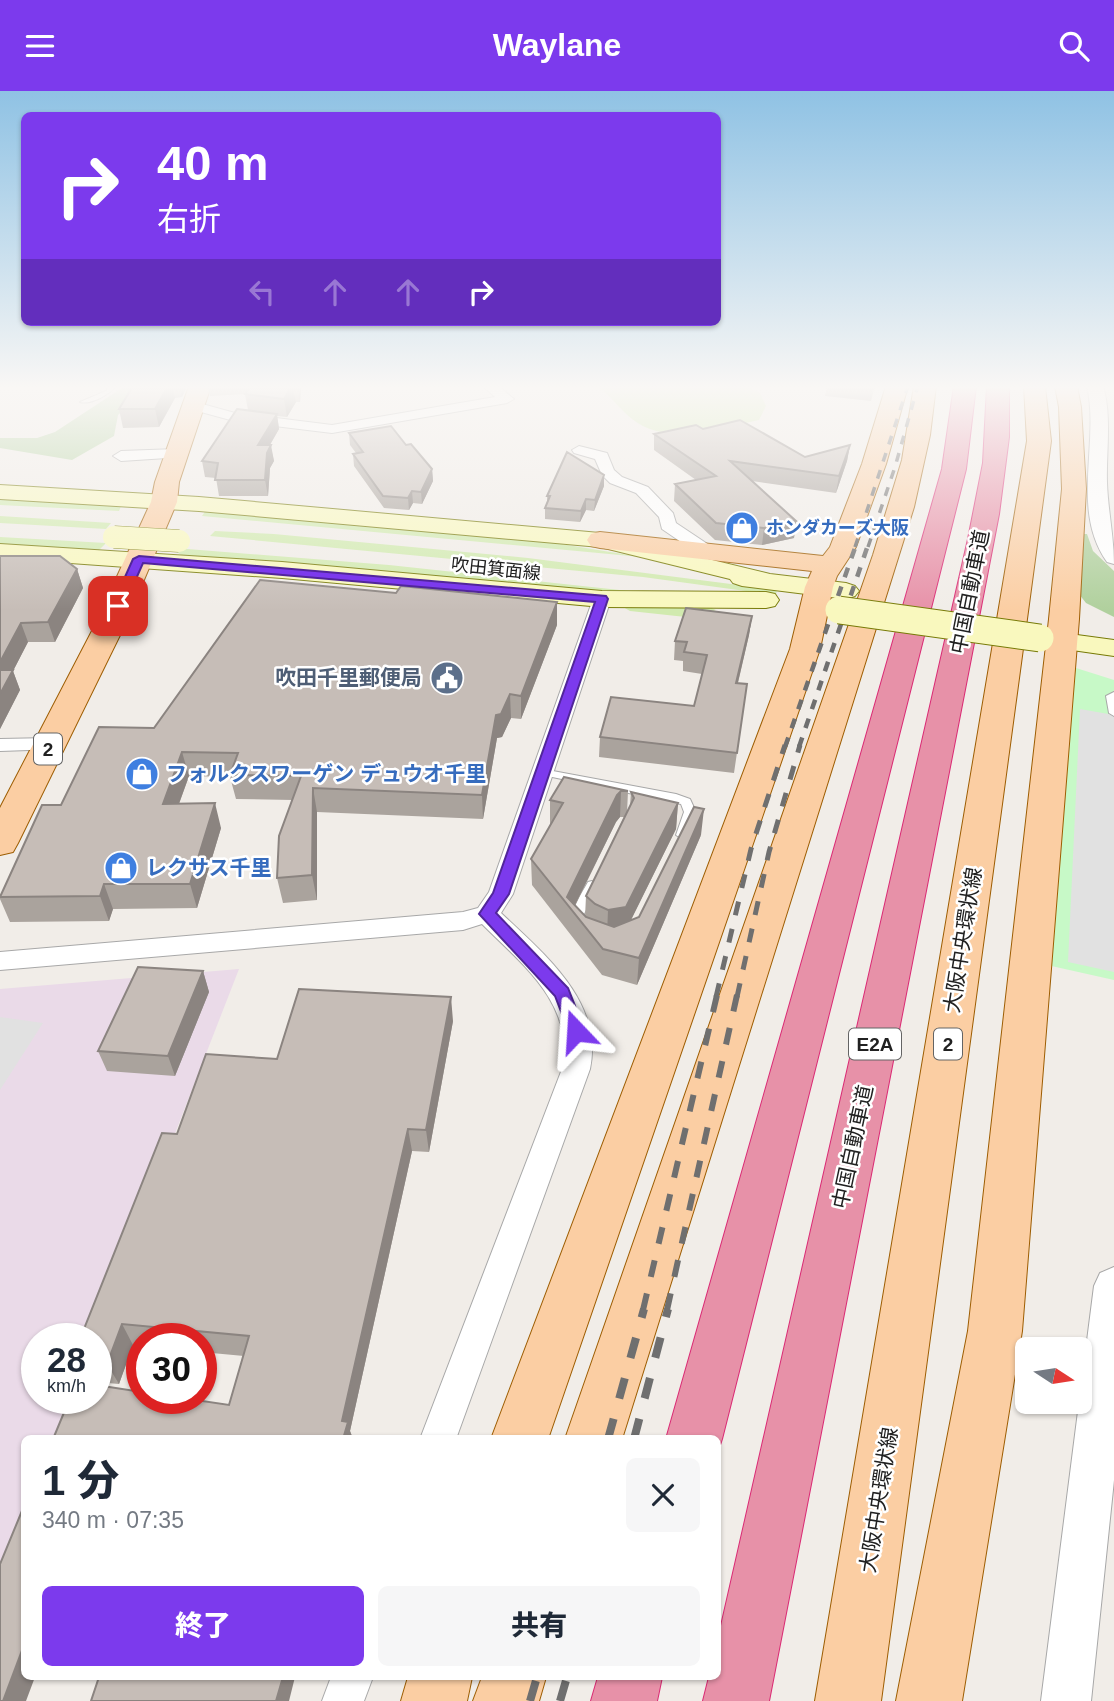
<!DOCTYPE html>
<html lang="ja">
<meta charset="utf-8">
<style>
:root{--surface:#fff;--page:#f6f6f7;--text:#1f2937;--muted:#747a83;--accent:#7c3aed}
body{margin:0;font-family:Helvetica,"Noto Sans JP",sans-serif;background:var(--page);color:var(--text);height:100vh;display:flex;flex-direction:column;font-size:26px;white-space:nowrap}
*{box-sizing:border-box;margin:0}
p{font-size:23px;color:var(--muted)}
.icon{flex:none;width:38px;height:38px;fill:none;stroke:currentColor;stroke-width:2;stroke-linecap:round;stroke-linejoin:round}
.map{position:relative;flex:1;overflow:hidden}
.sheet{position:absolute;left:21px;top:1344px;width:700px;height:245px;display:flex;flex-direction:column;background:var(--surface);border-radius:10px;box-shadow:0 2px 5px #0004}
.sheet>*{flex:none}
.banner{position:absolute;left:21px;top:21px;width:700px;height:214px;border-radius:10px;box-shadow:0 2px 5px #0004;background:#7c3aed;color:#fff;overflow:hidden}
.needle{width:46px;rotate:102deg}
.controls{position:absolute;left:1015px;top:1246px;display:grid;gap:14px}
.controls a{display:grid;place-items:center;width:77px;height:77px;border-radius:10px;background:var(--surface);box-shadow:0 2px 5px #0004;font-size:35px}
.speed{position:absolute;left:21px;top:1232px;display:flex;gap:14px;font-size:35px;font-weight:700;text-align:center}
.speed>*{display:grid;place-content:center;width:91px;height:91px;border-radius:50%;background:var(--surface);box-shadow:0 2px 5px #0004;line-height:1}
.speed small{font-size:18px;font-weight:400}
.speed .limit{border:10px solid #d22;background:#fff;color:#111}
.pin{position:absolute;display:grid;place-items:center;width:60px;height:60px;color:#fff;margin:-30px;border-radius:14px;box-shadow:0 4px 10px #0006}
.me{position:absolute;width:77px;margin:-38px;rotate:340deg;stroke-linejoin:round;filter:drop-shadow(0 0 5px #0008)}
.turn{display:flex;align-items:center;gap:24px;height:147px;padding:0 21px;font-size:32px}
.turn .icon{width:91px;height:91px;stroke-width:2.5}
.turn b{display:block;font-size:49px;line-height:60px}
.lanes{display:flex;align-items:center;height:66px;padding:0 21px;background:#0003;justify-content:center;gap:35px;direction:ltr}
.lanes .off{opacity:.35}
.round{display:grid;place-items:center;flex:none;width:74px;height:74px;border-radius:10px;background:var(--page)}
.headline{display:flex;align-items:center;justify-content:space-between;height:119px;padding:0 21px}
h1{font-size:42px;font-weight:800;line-height:52px}
.primary-button{display:flex;gap:14px;margin-top:auto;padding:14px 21px}
.primary-button a{flex:1;height:80px;border-radius:10px;background:var(--accent);color:#fff;font-size:28px;font-weight:800;line-height:80px;text-align:center}
.primary-button a+a{background:var(--page);color:var(--text)}
header{display:flex;justify-content:space-between;align-items:center;height:91px;padding:0 21px;background:var(--accent);color:#fff;font-size:32px;font-weight:800}
.map>svg:first-child{display:block}
</style>
<header><svg class="icon" aria-label="menu" viewBox="0 0 24 24"><path d="M4 6h16M4 12h16M4 18h16"/></svg>Waylane<svg class="icon" aria-label="search" viewBox="0 0 24 24"><circle cx="10" cy="10" r="6"/><path d="M15 15l6 6"/></svg></header>
<div class="map">
<svg width="1114" height="1610" viewBox="0 0 1114 1610">
<rect width="100%" height="100%" fill="#f1ede8"/>
<path fill="#eadae8" d="M239,878L95,1248H37V1307H72L56,1347L24,1348V1430L0,1493V898Z"/>
<path fill="#d1eaaf" d="M596,295H745L760,302L766,315L759,329C720,337 667,356 632,328C619,318 610,303 596,295Z
M0,407L122,413L119,420L0,414Z
M206,419L537,449L641,466L202,425Z
M0,425L111,432L106,438L0,432Z
M215,440L274,443L528,467L777,499L776,504L643,486L210,445Z
M0,446L106,452L99,459L0,454Z
M175,457L389,474L638,501L567,498L185,466L178,462Z
M623,516H709L716,519L695,527L630,520Z"/>
<path fill="#b0d09d" d="M125,295H143L138,305L118,324L114,345L72,369L0,357V347H37L55,341Z
M1083,443H1087L1093,460L1114,480V526L1086,512L1079,503Z"/>
<path fill="#c7f9c7" d="M1076,577L1114,589V889L1047,874L1072,583Z"/>
<path fill="#e1e1e1" d="M1080,618L1114,624V881L1068,871Z
M0,926L43,932L0,999Z"/>
<g fill="none" stroke-linecap="round" stroke-linejoin="round">
<defs>
<path id="service" d="M110,295H116C109,304 90,314 80,311L106,300Z
M1114,601V625L1109,622L1106,605Z
M542,678L676,703L690,708L696,721L688,744L682,748L676,744L684,721L681,713L538,683L537,681Z
M592,790L598,794L584,823L582,835L576,839L572,838C568,823 580,805 588,791Z"/>
<path id="minor" d="M483,295H498L514,308L507,312L332,342L234,330L190,318L188,315L195,311L235,322L332,334L495,306Z
M579,355L607,362L614,379L622,386L648,396L673,422L676,432L712,456L715,460L712,464H700L662,438L659,426L636,402L610,392L602,384L595,368L574,362L572,359Z
M177,358L185,363L182,366L121,370L113,365L121,360Z
M602,503L611,508L513,803L501,822C544,863 604,911 590,978L456,1348H420L562,978C576,914 522,873 482,833L463,839L0,879V861L463,821L478,817L489,801L593,508Z
M50,647L58,648L61,653L58,658L0,660V648Z
M331,1586H373L364,1610H322Z"/>
<path id="tertiary" d="M1087,295H1103C1112,325 1106,360 1107,392C1108,420 1114,446 1114,473L1107,471C1070,419 1100,352 1087,295Z
M1114,1176V1389L1091,1610H1041L1094,1195L1100,1182Z"/>
<path id="secondary" d="M0,394L199,406L600,442L770,483L846,492L855,495L859,500L855,505L846,508L742,495L733,492L730,488L600,456L199,420L0,408Z
M0,453L282,471L602,500L766,501L775,503L779,509L775,515L766,517L602,516L282,487L0,467Z
M1040,539L1114,549V565L1030,553L1026,547L1030,541Z"/>
<path id="primary" d="M189,295H211L179,391L177,411L124,536L18,752L13,761L0,764V717L94,536L151,411L155,391Z
M886,295H908L886,373L856,456L837,485L833,496L820,558L548,1348H491L790,558L805,496L812,480L600,457L591,455L587,449L591,443L600,441L823,465L830,456L862,373Z
M914,295H936L930,344L914,416L622,1348H565L873,464L902,369Z
M1024,295H1045L1051,350L881,1610H815L1027,350Z
M1055,295H1077L1081,316L1086,398L1079,528L1022,1240L962,1610H896L968,1240L1049,528L1062,398L1059,316Z
M408,1586H472L467,1610H401Z
M482,1586H546L539,1610H473Z"/>
<path id="motorway" d="M954,295H976L966,378L722,1348L718,1360V1348H666L942,378Z
M987,295H1009V346L999,423L769,1610H703L709,1586H718V1548L968,448L983,372Z
M598,1586H662L657,1610H591Z"/>
</defs>
<use href="#service" stroke="#a8a8a8" stroke-width="2"/>
<use href="#minor" stroke="#a8a8a8" stroke-width="2"/>
<use href="#tertiary" stroke="#a8a8a8" stroke-width="2"/>
<use href="#secondary" stroke="#777a06" stroke-width="2"/>
<use href="#primary" stroke="#9d5d02" stroke-width="2"/>
<use href="#motorway" stroke="#da2a74" stroke-width="2"/>
<use href="#service" fill="#fff" fill-rule="evenodd"/>
<use href="#minor" fill="#fff" fill-rule="evenodd"/>
<use href="#tertiary" fill="#fff" fill-rule="evenodd"/>
<use href="#secondary" fill="#f9f8be" fill-rule="evenodd"/>
<use href="#primary" fill="#fbcea3" fill-rule="evenodd"/>
<use href="#motorway" fill="#e791a8" fill-rule="evenodd"/>
<path stroke="#6f6f6f" stroke-width="3.5" stroke-dasharray="9 9" stroke-linecap="butt" d="M855,456L908,295
M868,456L895,376L917,298"/>
<path stroke="#6f6f6f" stroke-width="4.5" stroke-dasharray="10 10" stroke-linecap="butt" d="M785,656L856,454
M799,656L868,454"/>
<path stroke="#6f6f6f" stroke-width="5" stroke-dasharray="14 14" stroke-linecap="butt" d="M716,906L751,758L785,654
M737,906L769,761L800,654"/>
<path stroke="#6f6f6f" stroke-width="6" stroke-dasharray="17 17" stroke-linecap="butt" d="M643,1219L717,904
M667,1219L737,904"/>
<path stroke="#6f6f6f" stroke-width="8" stroke-dasharray="21 21" stroke-linecap="butt" d="M608,1348L644,1218
M634,1348L668,1218
M530,1610L537,1586
M560,1610L567,1586"/>
<defs>
<path id="secondary-bridge-far1" d="M114,446L179,450"/>
<path id="secondary-bridge" d="M839,519L1040,547"/>
</defs>
<use href="#secondary-bridge-far1" stroke="#777a06" stroke-width="23" stroke-linecap="butt"/>
<use href="#secondary-bridge" stroke="#777a06" stroke-width="29" stroke-linecap="butt"/>
<use href="#secondary-bridge-far1" stroke="#f9f8be" stroke-width="22"/>
<use href="#secondary-bridge" stroke="#f9f8be" stroke-width="27"/>
</g>
<path fill="#aaa39d" fill-rule="evenodd" d="M133,295H187L182,306L175,307L159,336L123,337L119,318Z
M208,295H301L300,311H296L287,326L277,325L279,338L270,354L274,370L270,377L268,405H219L216,387L205,386L202,370L248,319L245,303L210,305Z
M827,295H875L871,310L825,305Z
M703,338L805,366L850,354L847,370L836,402L752,390L796,430L794,447L762,454L715,449L674,410L675,393L696,389L654,359V343Z
M349,342L406,354L432,378L433,390L422,413L413,412L409,419L384,417L354,375L353,363L356,362L350,354Z
M604,384V395L594,420L586,419L580,431L545,428V417L547,411V405Z
M0,465L77,478L83,497L55,551H28L13,580L20,599L0,638Z
M752,525L749,544L738,592L747,593L734,682L599,666L600,646L694,615L702,583L683,580V570L674,569L675,550Z
M557,534L521,628L511,627L502,646L497,647L483,728L317,721V809L283,812L277,787L293,709L236,708L230,686L189,685L179,713L221,737L197,817L113,818L109,830L10,831L0,808V804L61,714L154,637Z
M564,686L628,700L627,722L630,715L631,701L678,712L676,738L631,829L639,826L701,744L637,894L602,884L532,794L531,768L550,734V709ZM620,726H624L586,805L585,826L575,815L616,731Z
M203,880L209,901L175,985L107,980L98,960Z
M453,930L429,1061L412,1060L350,1340L353,1348H53L229,1314L244,1265L201,1261V1248H142V1255L133,1254L119,1293L96,1291V1248L177,1043L277,968Z"/>
<path fill="#8b8480" d="M168,295H172L175,307L159,336L155,318Z
M180,295H187L182,306Z
M292,295L296,311L287,326L284,308Z
M298,295H301L300,311Z
M277,323L279,338L261,369L258,354Z
M271,354L274,370L270,377L268,405L265,389L267,362Z
M850,354L847,370L836,402L839,385Z
M432,378L433,390L422,413L421,401Z
M604,384V395L594,420L595,409Z
M412,400L413,412L409,419L408,407Z
M586,408V419L580,431L581,420Z
M796,430L794,447L762,454L764,437Z
M77,478L83,497L55,551L48,531Z
M557,511V534L521,628V605Z
M752,525L749,544L733,612L736,592Z
M21,532L28,551L13,580L20,599L0,638V571Z
M510,603L511,627L502,646L497,647L483,728L482,704L496,624Z
M182,661L189,685L170,737L163,713Z
M313,697L317,721V809L312,784Z
M621,700L620,726L616,731L572,820L567,806L617,704Z
M215,712L221,737L197,817L190,793Z
M678,712L676,738L624,843L607,845L608,819Z
M704,718L701,744L637,894L639,867Z
M104,793L113,818L109,830L100,805Z
M203,880L209,901L175,985L168,965Z
M451,906L453,930L429,1061L426,1039Z
M408,1038L412,1060L350,1340L353,1348H343L342,1330Z
M122,1233L133,1254L119,1293L107,1273Z
M24,1554V1586H35L26,1610H3Z
M283,1586H295L289,1610H276Z"/>
<path fill="#c6bdb7" stroke="#8b8480" stroke-width="2" d="M133,295H168L155,318H119Z
M251,295H292L284,308L245,303Z
M855,295H874V297Z
M237,318L277,323L258,354H271L267,362L265,389H215L218,372L202,370Z
M740,329L805,366L850,354L839,385L730,370L796,430L764,437L716,432L675,393L716,385L654,343L696,334L703,338Z
M391,335L406,354L411,353L432,378L421,401L412,400L408,407L383,405L353,363L363,361L349,342Z
M567,361L604,384L595,409L586,408L581,420L545,417L550,405H547Z
M0,465H60L77,478L48,531L21,532L0,571Z
M260,489L396,502L401,495L557,511L521,605L510,603L501,623L496,624L482,704L313,697L312,784L277,787L279,745L301,685L230,684L238,662L182,661L163,713L215,712L190,793H104L100,805L0,806L42,714H61L99,636L154,637Z
M686,517L752,525L736,592L747,593L737,662L600,646L611,606L694,615L707,564L684,561L687,551L675,550Z
M0,579H13L0,603Z
M564,686L628,700H621L617,704L567,806L586,826L614,836L639,826L694,716L704,718L639,867L603,858L531,768L563,712L550,709Z
M631,701L678,712L626,816L608,819L595,813L586,805L634,707Z
M138,876L203,880L168,965L98,960Z
M299,898L451,906L426,1039L408,1038L342,1330L348,1331L343,1348H53L70,1307H96V1294L142,1301V1307H182L229,1314L249,1245L122,1233L107,1273L96,1272V1248H80L162,1042L177,1043L206,963L277,968Z
M24,1415V1554L3,1610H0V1473Z
M99,1586H283L276,1610H91Z"/>
<linearGradient id="sky" x2="0" y2="1"><stop stop-color="#8fc2e4"/><stop offset="0.57" stop-color="#f9f7f5"/><stop offset="1" stop-color="#f9f7f5" stop-opacity="0"/></linearGradient>
<rect width="1114" height="520" fill="url(#sky)"/>
<path fill="#7c3aed" stroke="#51269a" stroke-width="2" d="M139,465L606,505L608,508L509,803L496,822L568,897L585,940L583,944H570L555,905L479,823L493,802L595,511L143,472L124,515L114,517L112,515L133,468Z"/>
<defs>
<symbol id="shop-disc" viewBox="-11 -11 22 22"><circle r="9.5" fill="#3f7fe0" stroke="#fff"/><path d="M-5-2.5h2.3a2.7 3.5 0 0 1 5.4 0H5L5.5 6h-11ZM-1.5-2.5h3a1.5 2.3 0 0 0-3 0Z" fill="#fff"/></symbol>
<symbol id="civic-disc" viewBox="-11 -11 22 22"><circle r="9.5" fill="#5c6f8a" stroke="#fff"/><path d="M-.6-6.5H3V-4.5H.6V-3L4-1V1h2V6H-6V1h2V-1L-.6-3ZM-1.2 2.5V6h2.4V2.5Z" fill="#fff"/></symbol>
</defs>
<g fill-rule="evenodd">
<use href="#shop-disc" x="723" y="418" width="38" height="38"/>
<use href="#civic-disc" x="428" y="568" width="38" height="38"/>
<use href="#shop-disc" x="123" y="664" width="38" height="38"/>
<use href="#shop-disc" x="102" y="758" width="38" height="38"/>
</g>
<g text-anchor="middle" stroke-width="5" stroke-linejoin="round" paint-order="stroke">
<g font-size="18" font-weight="bold" fill="#366cbe" stroke="#fff" text-anchor="start">
<text x="766" y="443">ホンダカーズ大阪</text>
</g>
<g font-size="18" fill="#212121" stroke="#fff">
<text transform="translate(496 478) rotate(6)" y="6">吹田箕面線</text>
</g>
<g fill="#fff" stroke="#646464" stroke-width="2">
<rect x="34" y="642.5" width="28" height="31" rx="5"/>
<rect x="849" y="937.5" width="52" height="31" rx="5"/>
<rect x="934" y="937.5" width="28" height="31" rx="5"/>
</g>
<g font-size="19" font-weight="bold" fill="#212121">
<text x="48" y="665">2</text>
<text x="875" y="960">E2A</text>
<text x="948" y="960">2</text>
</g>
<g font-size="21" fill="#212121" stroke="#fff">
<text transform="translate(970 501) rotate(-79)" y="7">中国自動車道</text>
<text transform="translate(963 849) rotate(-81)" y="7">大阪中央環状線</text>
<text transform="translate(853 1056) rotate(-78)" y="7">中国自動車道</text>
<text transform="translate(879 1409) rotate(-81)" y="7">大阪中央環状線</text>
</g>
<g font-size="21" font-weight="bold" fill="#4e5e75" stroke="#fff" text-anchor="end">
<text x="422" y="594">吹田千里郵便局</text>
</g>
<g font-size="21" font-weight="bold" fill="#366cbe" stroke="#fff" text-anchor="start">
<text x="166" y="690">フォルクスワーゲン デュウオ千里</text>
<text x="146" y="784">レクサス千里</text>
</g>
</g>
</svg>
<div class="controls">
<a><svg class="needle" viewBox="-14 -14 28 28"><path d="M0-13l5 13h-10z" fill="#e53935"/><path d="M0 13l5-13h-10z" fill="#747a83"/></svg></a>
</div>
<div class="speed"><div>28<small>km/h</small></div><div class="limit">30</div></div>
<div class="pin" style="left:118px;top:515px;background:#d93025"><svg class="icon" aria-label="arrive" viewBox="0 0 24 24"><path d="M6 21V4h12l-3 4 3 4H6"/></svg></div>
<svg class="me" style="left:576px;top:940px" viewBox="-20 -20 40 40"><path d="M0-17L14 15 0 8-14 15z" fill="#7c3aed" stroke="#fff" stroke-width="4"/></svg>
<div class="banner">
<div class="turn"><svg class="icon" aria-label="right" viewBox="0 0 24 24"><path d="M7 20v-9h11M14 6l5 5-5 5"/></svg><div><b>40 m</b>右折</div></div>
<div class="lanes"><svg class="icon off" aria-label="left" viewBox="0 0 24 24"><path d="M17 20v-9H6M10 6l-5 5 5 5"/></svg><svg class="icon off" aria-label="ahead" viewBox="0 0 24 24"><path d="M12 20V5M6 11l6-6 6 6"/></svg><svg class="icon off" aria-label="ahead" viewBox="0 0 24 24"><path d="M12 20V5M6 11l6-6 6 6"/></svg><svg class="icon" aria-label="right" viewBox="0 0 24 24"><path d="M7 20v-9h11M14 6l5 5-5 5"/></svg></div>
</div>
<section class="sheet">
<div class="headline"><div><h1>1 分</h1><p>340 m · 07:35</p></div><a class="round"><svg class="icon" aria-label="close" viewBox="0 0 24 24"><path d="M6 6l12 12M18 6L6 18"/></svg></a></div>
<div class="primary-button"><a>終了</a><a>共有</a></div>
</section>
</div>
